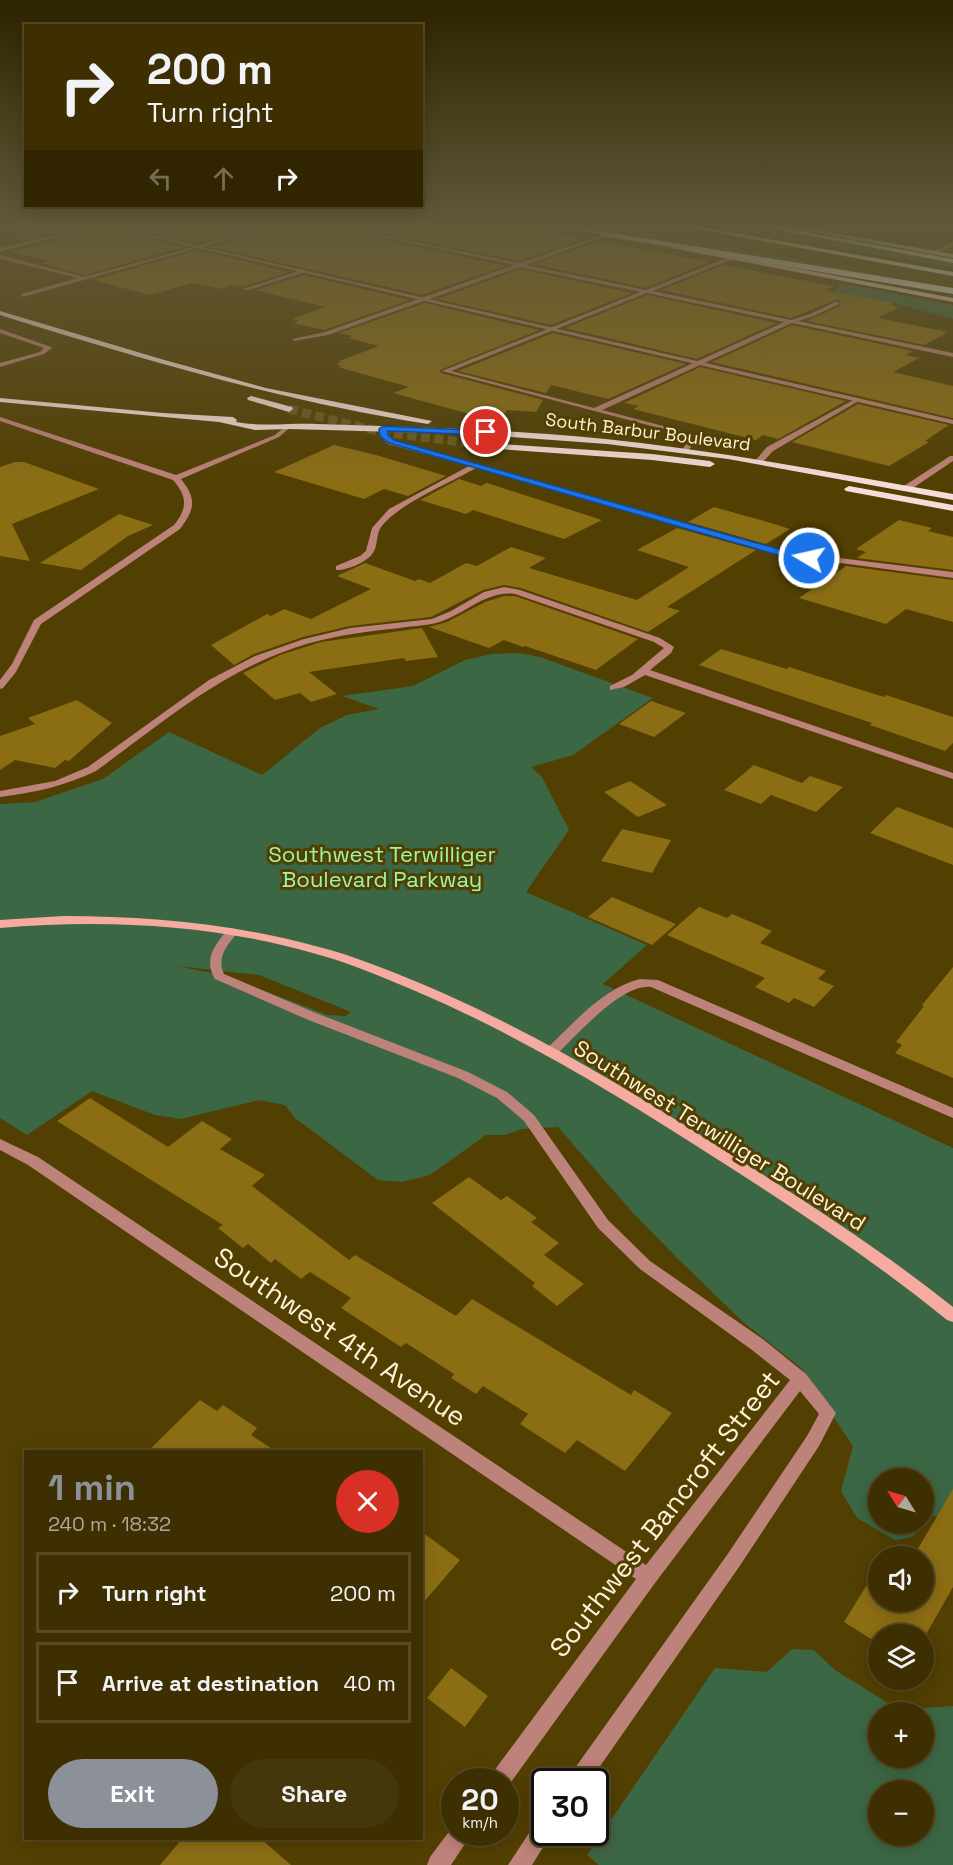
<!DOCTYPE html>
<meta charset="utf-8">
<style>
:root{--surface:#3e2f02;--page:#45370c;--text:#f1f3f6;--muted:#ada999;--line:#574a24;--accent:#8c9099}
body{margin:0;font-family:"Space Grotesk",sans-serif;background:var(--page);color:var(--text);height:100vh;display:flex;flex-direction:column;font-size:22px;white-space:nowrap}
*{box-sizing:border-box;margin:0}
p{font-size:20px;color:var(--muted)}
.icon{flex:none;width:33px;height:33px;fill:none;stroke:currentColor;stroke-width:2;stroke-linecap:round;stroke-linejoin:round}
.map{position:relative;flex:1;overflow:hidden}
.panel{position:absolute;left:24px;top:1450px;width:399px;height:390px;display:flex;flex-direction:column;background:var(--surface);border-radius:0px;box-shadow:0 3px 15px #0003,0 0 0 2px var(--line)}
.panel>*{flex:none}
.hud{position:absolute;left:24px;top:24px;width:399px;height:183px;border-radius:0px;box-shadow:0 3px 15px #0003,0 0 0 2px var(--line);background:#3e2f02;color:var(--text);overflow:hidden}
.needle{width:39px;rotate:307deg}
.tools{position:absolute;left:868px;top:1468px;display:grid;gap:12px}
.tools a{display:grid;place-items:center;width:66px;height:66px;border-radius:50%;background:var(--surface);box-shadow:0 3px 15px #0003,0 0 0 2px var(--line);font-size:30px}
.speed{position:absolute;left:441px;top:1768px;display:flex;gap:12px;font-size:30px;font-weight:700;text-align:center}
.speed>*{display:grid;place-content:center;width:78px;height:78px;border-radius:50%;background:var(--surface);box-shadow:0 3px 15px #0003,0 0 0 2px var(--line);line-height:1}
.speed small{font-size:15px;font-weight:400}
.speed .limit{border:3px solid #111;border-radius:9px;background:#fff;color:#111}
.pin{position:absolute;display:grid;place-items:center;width:51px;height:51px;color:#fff;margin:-26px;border:3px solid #fff;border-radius:50%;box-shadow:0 2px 6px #0007}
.me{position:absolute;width:66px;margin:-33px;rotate:279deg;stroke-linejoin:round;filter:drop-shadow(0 0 4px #0008)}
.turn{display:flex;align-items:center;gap:21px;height:126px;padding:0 24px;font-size:27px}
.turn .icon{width:78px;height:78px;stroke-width:2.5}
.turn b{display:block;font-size:42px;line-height:51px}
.lanes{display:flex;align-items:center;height:57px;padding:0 24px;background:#0003;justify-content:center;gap:30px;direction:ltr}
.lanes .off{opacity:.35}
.round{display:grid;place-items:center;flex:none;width:63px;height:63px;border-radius:32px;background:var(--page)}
.headline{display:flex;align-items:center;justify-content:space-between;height:102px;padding:0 24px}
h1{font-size:36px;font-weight:800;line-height:45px;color:var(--accent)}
.primary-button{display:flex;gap:12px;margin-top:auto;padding:12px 24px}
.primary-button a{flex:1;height:69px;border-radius:36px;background:var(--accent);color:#fff;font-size:24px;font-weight:800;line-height:69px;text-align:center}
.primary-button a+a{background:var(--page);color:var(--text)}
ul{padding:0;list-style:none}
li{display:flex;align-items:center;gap:18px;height:81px;margin:0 12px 9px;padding:0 12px;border:3px solid var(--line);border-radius:0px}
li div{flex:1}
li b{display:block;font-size:22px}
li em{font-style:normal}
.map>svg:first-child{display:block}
</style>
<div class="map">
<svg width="953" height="1865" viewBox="0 0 953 1865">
<rect width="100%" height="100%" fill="#523f02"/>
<path fill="#3c6744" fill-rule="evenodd" d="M573,224H600L880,275L878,276Z
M706,224H737L953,263V268Z
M842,283L953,305V319L893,303L832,293Z
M519,653L540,657L653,698L573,755L531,767L542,777L569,830L526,892L647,945L603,984L953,1148V1515L932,1516L912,1537L895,1540L857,1518L841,1491L853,1446L801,1368L742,1321L679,1260L633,1213L558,1127L522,1129L505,1135H486L430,1175L402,1182L378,1180L295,1118L285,1105L259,1100L181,1119L155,1115L92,1091L27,1135L0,1118V804L35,802L103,779L169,732L262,775L320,728L347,715L379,709L342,696L413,686L465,660L492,654ZM177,966L259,975L351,1012L346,1016L328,1015L222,975ZM879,1479H924V1524H879Z
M792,1649L814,1650L835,1670L899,1710L953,1706V1865H599L587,1855L715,1668L767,1672ZM879,1713H924V1758H879ZM879,1791H924V1836H879Z"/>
<path fill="#8b6d14" d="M55,224H91L27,239L9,235Z
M112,224H269L198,243Z
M286,224H318L320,226L506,266L422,295L211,247L285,226Z
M338,224H502L582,239L519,261Z
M101,228L184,247L84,275L41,263L49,261L13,252Z
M597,242L642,249L709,262L646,288L534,264Z
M198,250L289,272L242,287L232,285L220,289L192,283L150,295L93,280Z
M723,265L834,286L825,290L893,303L891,304L898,308L878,318L948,332L924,345L807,321L840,306L841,303L838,299L791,318L661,290Z
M520,269L632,293L551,325L437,299Z
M304,275L410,300L324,330L293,323L299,321L293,319L325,307L255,290Z
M647,295L777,323L697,359L565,328Z
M425,303L539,330L440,370L441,373L543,400L536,412L507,410L502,418L477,416L393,393L409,387L338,367L342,366L336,364L341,362L339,361L379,346L348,338L352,336L339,333Z
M792,325L913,351L906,355L919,358L893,372L953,386V418L712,362Z
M553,333L686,364L608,399L551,385L546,393L458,371Z
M700,367L846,401L778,439L763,435L756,440L633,409L639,406L624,403Z
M858,404L949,425L925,441L929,442L889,466L792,442Z
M334,445L376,455L446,476L408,496L384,489L364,499L274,472Z
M15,462H24L99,489L12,524L30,561L0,556V467Z
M459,479L481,486L487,483L602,520L564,539L473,510L466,514L420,500Z
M714,507L771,523L790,529L766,544L688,522Z
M119,514L153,525L128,536L81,570L40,563Z
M899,520L932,528L928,531L953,537V570L857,558L866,552L856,549Z
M677,528L756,550L667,607L680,611L648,632L521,588L504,585L483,590L431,617L350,626L303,637L254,654L234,665L211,645L267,614L271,616L284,609L311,619L371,589L337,576L365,563L415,581L419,579L430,583L466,563L477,566L511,547L546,558L529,568L637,600L689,567L637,550Z
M846,566L953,580V622L906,609L886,624L799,598Z
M504,596H515L638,639L596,670L525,646L523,647L504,640L489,648L429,627L447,622L485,602Z
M422,628L438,657L406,661L404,658L309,672L337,694L311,702L300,693L275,700L243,673L280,655L321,642Z
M721,649L787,669L789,667L884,697L886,695L953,717V743L945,751L870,725L872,723L860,719L699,665Z
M77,700L112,723L69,761L65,760L55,768L15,760L0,770V736L35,724L28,718Z
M651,701L686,713L654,737L619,724Z
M754,765L802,783L810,776L843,787L816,812L771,795L761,804L724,790Z
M630,781L667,805L638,817L604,792Z
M897,807L953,828V865L870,833Z
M622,829L671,840L652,873L601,861Z
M612,897L676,924L652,945L588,917Z
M699,907L727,918L732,914L772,931L760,943L826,971L818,979L834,986L814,1007L794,998L789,1003L755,987L765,978L667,935Z
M953,967V1078L895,1053L902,1045L896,1042L924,1006L922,1005Z
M90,1098L168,1147L202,1121L232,1139L220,1149L265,1175L252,1186L349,1260L355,1255L456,1316L472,1299L631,1395L634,1390L672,1413L625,1471L577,1440L565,1453L520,1424L528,1414L483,1386L476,1394L451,1378L454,1374L406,1343L401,1347L341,1308L351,1298L310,1272L301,1279L275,1259L271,1263L248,1244L243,1248L218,1228L223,1225L57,1121Z
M469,1177L501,1200L507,1196L537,1218L531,1222L559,1243L544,1255L584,1284L557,1306L532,1286L535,1283L432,1203Z
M200,1400L217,1411L223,1405L257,1428L251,1435L277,1452H147Z
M953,1489V1587L924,1638V1635H879V1644L844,1622L879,1565V1602H924V1557H913Z
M422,1532L460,1560L422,1604Z
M451,1668L488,1696L465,1727L427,1698Z
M182,1839H261L291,1865H160Z"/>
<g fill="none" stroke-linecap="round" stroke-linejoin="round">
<path stroke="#6c5a22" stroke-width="9" stroke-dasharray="9 4.5" stroke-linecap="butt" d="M289,409L381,432L501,447"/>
<path fill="#bd8279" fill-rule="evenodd" d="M100,224H107L0,252V248Z
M277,224H284L23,297L21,294L78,278L0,259V255L84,277Z
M320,224H328L519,263L607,233L609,235L526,265L646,290L731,256L733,259L653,291L791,320L810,314L837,301L839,304L814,316L798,321L953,353V357L792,323L602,410L686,432L691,435L695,443L686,452L682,450L687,443L686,437L682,434L442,371L640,292L520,267L328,335L293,341V339L325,332L514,265ZM647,293L784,322L594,408L451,371Z
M953,242V246L936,253L931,252Z
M304,269L306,272L248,290L243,289Z
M0,329L51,347L52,348L44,354L0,367V363L40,352L44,348L0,333Z
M857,398L862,399L773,451L761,464L754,462L767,447Z
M0,417L176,475L275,435L287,425L292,426L279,437L181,479C197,499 195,509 180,529L41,624L16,672L3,688L0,689V680L12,664L34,620L174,525C188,508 187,496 173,480L0,421Z
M383,427L386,429L387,435L394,440L782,551L953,572V578L781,555L476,468C450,483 398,504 381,527C376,534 378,546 373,553C367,562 346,571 336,570V566L360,556L366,551L372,528L389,509L469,466L388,444L380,436V429Z
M950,456H953V461L910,490H904V486Z
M504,587L520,590L660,638L674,647L671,653L650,670L953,773V779L645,675L624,687L610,690V686L632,675L664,648L654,642L515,594C485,590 464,616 436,623C424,626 411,626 400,628C369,631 339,635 310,643C226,667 165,721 96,771C65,786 33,793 0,797V791L55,781L88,767L209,680L255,656L304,639L350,628L432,619L451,611L484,592Z
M232,928L238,932C228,945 216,956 224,974L316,1013L468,1072L507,1092L534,1115L608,1220L650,1261L764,1340L806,1374L836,1413L819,1446L739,1567L589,1782H567L570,1775L727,1555L807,1436L819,1414L800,1391L655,1583L506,1789V1782H488L491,1775L636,1579L28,1165L0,1150V1139L38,1157L646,1565L790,1380L752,1350L640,1269L598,1228L524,1121L497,1098L458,1078L306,1019L215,979C203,959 215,945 228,929Z
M640,979L658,980L953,1108V1118L651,987C622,983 576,1036 556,1055H546L544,1052L546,1049C573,1024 603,988 640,979Z
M544,1818V1833H552L532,1865H508L537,1821Z
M454,1825V1833H472L451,1865H427L430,1857Z"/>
<path fill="#bd8279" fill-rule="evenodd" d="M95,224H103L953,420V424Z"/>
<path fill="#f6aba0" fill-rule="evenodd" d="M63,916C149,916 236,924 319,947C354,956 388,970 422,984C526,1028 624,1086 719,1147C799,1197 879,1248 953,1307V1322L947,1320C872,1259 791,1206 709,1154C614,1093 517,1034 413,990C380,976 345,961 309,952C209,924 103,919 0,928V920Z"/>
<path fill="#f6ddd9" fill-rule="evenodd" d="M549,224H561L626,237L623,239Z
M771,224H783L953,254V258Z
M673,245L953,298V302L671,248Z
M0,311L161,359L266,388L432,421L428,424C282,401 141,359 0,315Z
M251,396L292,407L293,409L289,412L248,400L247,398Z
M0,398L163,413L233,417L237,420L236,422C263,427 290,423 317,424C384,426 451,428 517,432C664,440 808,468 953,494V500L728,459L607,444L471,434L289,429L255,430L219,422L0,402Z
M501,444L652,454L710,461L715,464L710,467L652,460L498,449L497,447Z
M849,486L953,505V511L846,491L844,489Z"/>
<path fill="#fff" fill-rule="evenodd" d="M670,224H685L953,272V276Z
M748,224H763L953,259V263Z
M607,232L953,288V294L604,236L603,234Z"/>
</g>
<linearGradient id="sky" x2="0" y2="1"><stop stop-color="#2d2301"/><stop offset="0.46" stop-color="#605839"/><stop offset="1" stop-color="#605839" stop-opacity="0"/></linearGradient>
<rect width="953" height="485" fill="url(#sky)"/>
<path fill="#1a73e8" stroke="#114b97" stroke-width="1.5" d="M383,426L489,431V434L486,435L388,431V435L394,440L749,541L813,558L809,560L778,555L389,443L380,436L379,429Z"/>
<g text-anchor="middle" stroke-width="6" stroke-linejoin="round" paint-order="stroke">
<g font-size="18" fill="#fef2d7" stroke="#523f02">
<text transform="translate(648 432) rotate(7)" y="6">South Barbur Boulevard</text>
</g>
<g font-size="22" fill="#9bf6ab" stroke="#523f02">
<text x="382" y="862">Southwest Terwilliger<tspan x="382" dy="25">Boulevard Parkway</tspan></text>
</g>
<g font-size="22" fill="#fef2d7" stroke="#523f02">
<text transform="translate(720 1135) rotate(32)" y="8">Southwest Terwilliger Boulevard</text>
</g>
<g font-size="27" fill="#fef2d7" stroke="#523f02">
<text transform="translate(340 1337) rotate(34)" y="9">Southwest 4th Avenue</text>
<text transform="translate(665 1514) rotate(-52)" y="9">Southwest Bancroft Street</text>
</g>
</g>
</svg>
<div class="tools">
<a><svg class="needle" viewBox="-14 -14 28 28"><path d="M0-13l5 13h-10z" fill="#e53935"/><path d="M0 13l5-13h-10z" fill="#ada999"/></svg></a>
<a><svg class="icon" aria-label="sound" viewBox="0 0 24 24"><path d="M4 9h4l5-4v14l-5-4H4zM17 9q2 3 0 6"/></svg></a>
<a><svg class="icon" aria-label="layers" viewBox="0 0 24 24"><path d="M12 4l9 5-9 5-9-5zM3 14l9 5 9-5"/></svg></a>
<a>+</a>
<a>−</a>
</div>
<div class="speed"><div>20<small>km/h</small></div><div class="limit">30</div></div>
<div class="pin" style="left:486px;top:432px;background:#d93025"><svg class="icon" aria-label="arrive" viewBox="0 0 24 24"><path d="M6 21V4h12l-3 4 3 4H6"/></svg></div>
<svg class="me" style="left:809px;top:558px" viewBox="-20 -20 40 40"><circle r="17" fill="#1a73e8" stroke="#fff" stroke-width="3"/><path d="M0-11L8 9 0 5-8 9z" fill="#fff"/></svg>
<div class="hud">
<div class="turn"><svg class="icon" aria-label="right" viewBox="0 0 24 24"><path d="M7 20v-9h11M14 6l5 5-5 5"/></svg><div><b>200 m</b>Turn right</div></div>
<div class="lanes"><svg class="icon off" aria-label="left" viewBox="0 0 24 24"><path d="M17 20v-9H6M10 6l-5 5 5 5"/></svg><svg class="icon off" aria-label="ahead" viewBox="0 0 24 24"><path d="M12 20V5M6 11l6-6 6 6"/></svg><svg class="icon" aria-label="right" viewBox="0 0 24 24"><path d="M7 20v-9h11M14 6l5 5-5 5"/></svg></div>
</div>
<section class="panel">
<div class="headline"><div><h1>1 min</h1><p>240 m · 18:32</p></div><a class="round" style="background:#d93025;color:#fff"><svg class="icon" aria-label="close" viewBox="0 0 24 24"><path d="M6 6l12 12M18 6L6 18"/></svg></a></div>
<ul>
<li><svg class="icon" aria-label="right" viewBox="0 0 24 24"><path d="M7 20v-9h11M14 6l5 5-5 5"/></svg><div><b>Turn right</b></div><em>200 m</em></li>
<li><svg class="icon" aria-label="arrive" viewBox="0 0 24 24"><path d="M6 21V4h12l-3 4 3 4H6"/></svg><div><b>Arrive at destination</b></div><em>40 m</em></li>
</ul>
<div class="primary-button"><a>Exit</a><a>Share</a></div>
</section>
</div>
